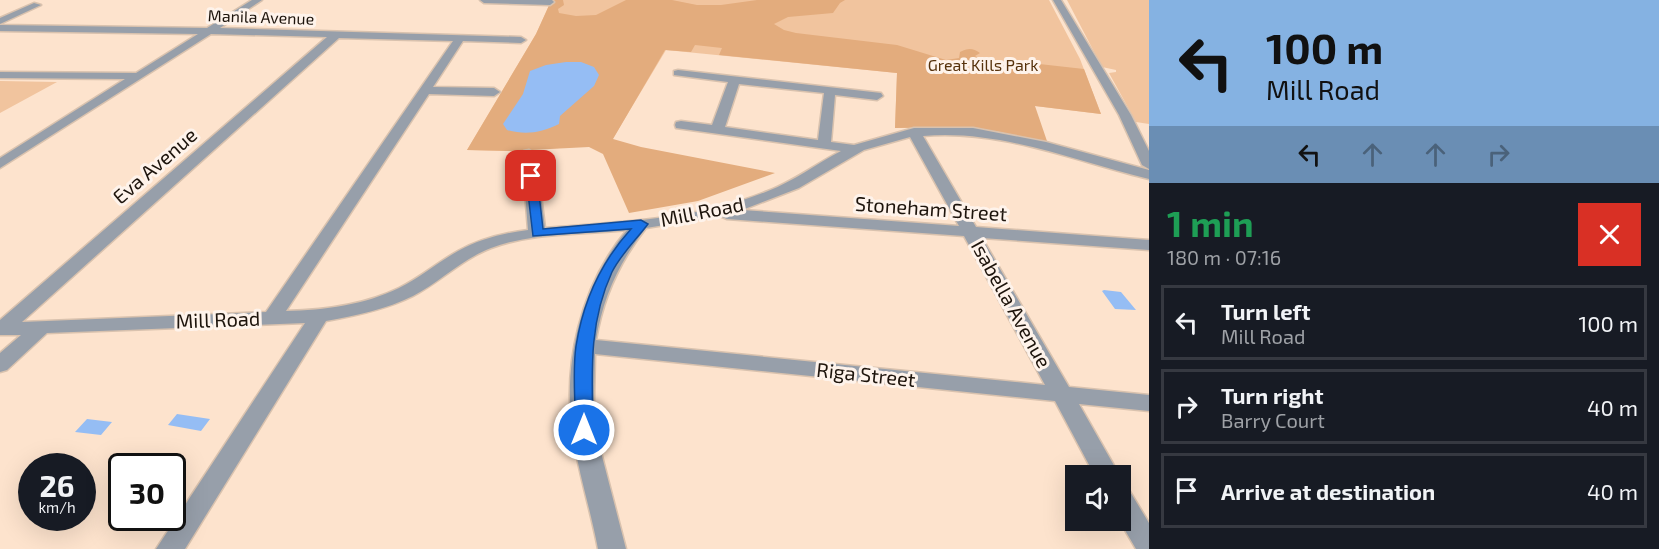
<!DOCTYPE html>
<meta charset="utf-8">
<style>
:root{--surface:#171b24;--page:#20242c;--text:#f1f3f6;--muted:#9ea1a6;--line:#363941}
body{margin:0;font-family:"Exo 2",sans-serif;background:var(--page);color:var(--text);height:100vh;display:flex;flex-direction:column;font-size:22px;white-space:nowrap}
*{box-sizing:border-box;margin:0}
p{font-size:20px;color:var(--muted)}
.icon{flex:none;width:33px;height:33px;fill:none;stroke:currentColor;stroke-width:2;stroke-linecap:round;stroke-linejoin:round}
.map{position:relative;flex:1;overflow:hidden}
.sheet{display:flex;flex-direction:column;background:var(--surface);width:510px}
.sheet>*{flex:none}
.banner{background:#85b2e2;color:#111;overflow:hidden}
.fabs{position:absolute;left:1065px;top:465px;display:grid;gap:12px}
.fabs a{display:grid;place-items:center;width:66px;height:66px;border-radius:0px;background:var(--surface);box-shadow:0 6px 24px #0002;font-size:30px}
.speed{position:absolute;left:18px;top:453px;display:flex;gap:12px;font-size:30px;font-weight:700;text-align:center}
.speed>*{display:grid;place-content:center;width:78px;height:78px;border-radius:50%;background:var(--surface);box-shadow:0 6px 24px #0002;line-height:1}
.speed small{font-size:15px;font-weight:400}
.speed .limit{border:3px solid #111;border-radius:9px;background:#fff;color:#111}
.pin{position:absolute;display:grid;place-items:center;width:51px;height:51px;color:#fff;margin:-26px;border-radius:12px;box-shadow:0 3px 9px #0006}
.me{position:absolute;width:66px;margin:-33px;rotate:0deg;stroke-linejoin:round;filter:drop-shadow(0 0 4px #0008)}
.turn{display:flex;align-items:center;gap:21px;height:126px;padding:0 18px;font-size:27px}
.turn .icon{width:78px;height:78px;stroke-width:2.5}
.turn b{display:block;font-size:42px;line-height:51px}
.lanes{display:flex;align-items:center;height:57px;padding:0 18px;background:#0003;justify-content:center;gap:30px;direction:ltr}
.lanes .off{opacity:.35}
.round{display:grid;place-items:center;flex:none;width:63px;height:63px;border-radius:0px;background:var(--page)}
.head{display:flex;align-items:center;justify-content:space-between;height:102px;padding:0 18px}
h1{font-size:36px;font-weight:700;line-height:45px;color:#1e9e55}
ul{padding:0;list-style:none}
li{display:flex;align-items:center;gap:18px;height:75px;margin:0 12px 9px;padding:0 6px;border:3px solid var(--line);border-radius:0px}
li div{flex:1}
li b{display:block;font-size:22px}
li em{font-style:normal}
main{display:flex;flex:1;min-height:0}
.map>svg:first-child{display:block}
</style>
<main>
<div class="map">
<svg width="1149" height="549" viewBox="0 0 1149 549">
<rect width="100%" height="100%" fill="#fde3cd"/>
<path fill="#f1c49e" d="M538,0H1049L1080,59L1101,114L1035,106L1000,132L960,127L895,128L897,73L666,50L609,145L510,151L467,150L536,34L551,1Z
M1067,0H1149V124L1136,122L1109,73L1116,72V70L1102,67Z
M0,81L57,82L0,113Z"/>
<path fill="#e3ac7d" d="M538,0H563L564,5L558,9L559,13L576,16L596,15L626,0H672L697,5H721L757,0H845L840,3L833,13L788,17L774,24L784,30L796,33L897,45L946,60L959,58L960,52C968,48 973,48 980,53L975,56C992,66 1004,61 1022,62C1042,64 1063,67 1084,69L1101,114L1035,106L1048,144L1000,132L960,127L895,128L897,73L719,55L722,48L695,45L691,52L665,50L613,139L641,147L775,173L698,201L629,213L603,154L589,147L510,151L467,150L536,34L551,1Z"/>
<path fill="#95bdf4" d="M566,62H581L594,67L599,75L594,86L560,116L559,124C541,133 525,135 507,130L503,124L523,94L530,71L546,65Z
M1104,290L1121,292L1136,310L1115,309L1102,291Z
M177,414L210,419L201,431L168,425Z
M87,419L112,422L101,435L75,432Z"/>
<g fill="none" stroke-linecap="round" stroke-linejoin="round">
<defs>
<path id="minor" d="M252,0H262L220,28L521,37L526,40L521,43L463,41L433,87L494,88L500,92L494,96L429,94L286,311C325,310 364,305 399,288C420,278 438,262 458,251C480,239 504,233 528,230L522,154L524,151L529,150L536,154L545,228C619,222 698,220 768,191C794,181 816,164 841,151L676,128L675,125L676,122L681,121L712,125L728,82L674,75V71L678,70L881,93L883,96L877,100L835,95L831,142L854,145L914,128H973L1046,142L1149,170V179C1075,161 1000,129 923,136L976,227L1149,240V250L982,238L1069,387L1149,395V411L1079,404L1120,476H1095L1055,401L595,354L594,400L596,433L626,549H598C591,512 579,474 573,437C562,365 580,286 627,230C583,235 533,232 491,248C462,259 440,282 413,296C387,309 355,316 326,321L185,549H156L305,323L47,333L7,370L0,372V353L21,335H0V320L327,37L211,34L0,168V158L125,79L0,78V72L136,73L198,34L0,31V25L207,28ZM339,38L453,41L266,312L22,322ZM739,84L824,93L818,140L725,127ZM910,137L959,226L742,210L799,188L864,150ZM720,216L727,219L964,236L1045,385L596,340C603,297 619,262 646,228Z
M480,0H552L554,2L550,5L484,3Z
M1053,0H1061L1131,115L1149,151V169L1142,165L1119,115Z
M34,3L41,5L0,24V18Z
M1120,487L1129,490L1149,523V549H1136L1119,520Z"/>
</defs>
<use href="#minor" stroke="#d9c2ae" stroke-width="3"/>
<use href="#minor" fill="#979faa" fill-rule="evenodd"/>
</g>
<path fill="#1a73e8" stroke="#114b97" stroke-width="1.5" d="M531,173L537,176L543,229L641,220L648,224C636,240 621,254 612,272C588,324 592,375 593,430L591,435L584,437L578,435L575,430C576,403 572,373 576,346C583,302 601,262 631,229L533,236L526,176Z"/>
<g text-anchor="middle" stroke-width="6" stroke-linejoin="round" paint-order="stroke">
<g font-size="16" fill="#1d140c" stroke="#fef3eb">
<text transform="translate(261 17) rotate(2)" y="6">Manila Avenue</text>
</g>
<g font-size="16" fill="#56320c" stroke="#fef3eb">
<text x="983" y="71">Great Kills Park</text>
</g>
<g font-size="20" fill="#1d140c" stroke="#fef3eb">
<text transform="translate(155 166) rotate(-41)" y="7">Eva Avenue</text>
<text transform="translate(931 209) rotate(4)" y="7">Stoneham Street</text>
<text transform="translate(702 212) rotate(-11)" y="7">Mill Road</text>
<text transform="translate(1011 304) rotate(61)" y="7">Isabella Avenue</text>
<text transform="translate(218 320) rotate(-2)" y="7">Mill Road</text>
<text transform="translate(866 375) rotate(6)" y="7">Riga Street</text>
</g>
</g>
</svg>
<div class="fabs">
<a><svg class="icon" aria-label="sound" viewBox="0 0 24 24"><path d="M4 9h4l5-4v14l-5-4H4zM17 9q2 3 0 6"/></svg></a>
</div>
<div class="speed"><div>26<small>km/h</small></div><div class="limit">30</div></div>
<div class="pin" style="left:531px;top:176px;background:#d93025"><svg class="icon" aria-label="arrive" viewBox="0 0 24 24"><path d="M6 21V4h12l-3 4 3 4H6"/></svg></div>
<svg class="me" style="left:584px;top:430px" viewBox="-20 -20 40 40"><circle r="17" fill="#1a73e8" stroke="#fff" stroke-width="3"/><path d="M0-11L8 9 0 5-8 9z" fill="#fff"/></svg>
</div>
<section class="sheet">
<div class="banner">
<div class="turn"><svg class="icon" aria-label="left" viewBox="0 0 24 24"><path d="M17 20v-9H6M10 6l-5 5 5 5"/></svg><div><b>100 m</b>Mill Road</div></div>
<div class="lanes"><svg class="icon" aria-label="left" viewBox="0 0 24 24"><path d="M17 20v-9H6M10 6l-5 5 5 5"/></svg><svg class="icon off" aria-label="ahead" viewBox="0 0 24 24"><path d="M12 20V5M6 11l6-6 6 6"/></svg><svg class="icon off" aria-label="ahead" viewBox="0 0 24 24"><path d="M12 20V5M6 11l6-6 6 6"/></svg><svg class="icon off" aria-label="right" viewBox="0 0 24 24"><path d="M7 20v-9h11M14 6l5 5-5 5"/></svg></div>
</div>
<div class="head"><div><h1>1 min</h1><p>180 m · 07:16</p></div><a class="round" style="background:#d93025;color:#fff"><svg class="icon" aria-label="close" viewBox="0 0 24 24"><path d="M6 6l12 12M18 6L6 18"/></svg></a></div>
<ul>
<li><svg class="icon" aria-label="left" viewBox="0 0 24 24"><path d="M17 20v-9H6M10 6l-5 5 5 5"/></svg><div><b>Turn left</b><p>Mill Road</p></div><em>100 m</em></li>
<li><svg class="icon" aria-label="right" viewBox="0 0 24 24"><path d="M7 20v-9h11M14 6l5 5-5 5"/></svg><div><b>Turn right</b><p>Barry Court</p></div><em>40 m</em></li>
<li><svg class="icon" aria-label="arrive" viewBox="0 0 24 24"><path d="M6 21V4h12l-3 4 3 4H6"/></svg><div><b>Arrive at destination</b></div><em>40 m</em></li>
</ul>
</section>
</main>
